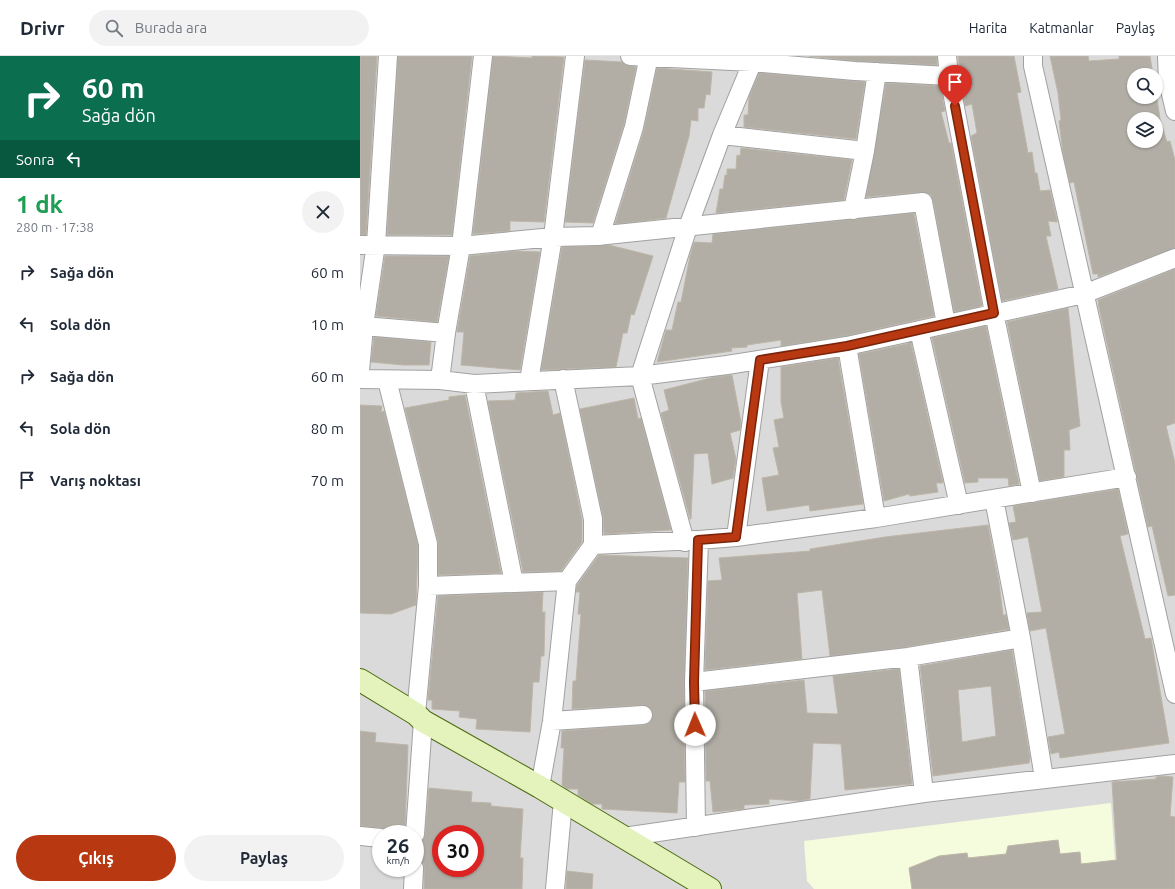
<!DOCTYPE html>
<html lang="tr">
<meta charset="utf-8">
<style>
:root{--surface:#fff;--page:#f2f2f3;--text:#1f2937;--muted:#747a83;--line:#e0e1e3;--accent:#b83811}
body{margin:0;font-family:Ubuntu,sans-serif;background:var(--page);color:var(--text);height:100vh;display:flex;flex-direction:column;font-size:15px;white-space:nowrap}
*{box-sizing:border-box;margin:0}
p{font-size:13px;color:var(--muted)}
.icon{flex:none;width:22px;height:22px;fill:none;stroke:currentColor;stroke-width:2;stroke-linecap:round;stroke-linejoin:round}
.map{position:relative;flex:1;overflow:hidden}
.details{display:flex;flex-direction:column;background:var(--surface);width:360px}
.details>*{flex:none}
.guide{background:#0b6e4f;color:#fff;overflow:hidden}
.controls{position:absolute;left:767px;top:12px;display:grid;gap:8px}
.controls a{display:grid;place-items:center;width:36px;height:36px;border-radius:50%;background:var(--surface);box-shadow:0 1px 3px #0004;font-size:20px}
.speed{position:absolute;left:12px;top:769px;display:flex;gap:8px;font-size:20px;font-weight:700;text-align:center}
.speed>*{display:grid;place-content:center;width:52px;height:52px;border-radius:50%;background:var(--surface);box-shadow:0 1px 3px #0004;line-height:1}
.speed small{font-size:10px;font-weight:400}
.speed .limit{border:6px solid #d22;background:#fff;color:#111}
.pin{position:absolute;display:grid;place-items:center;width:34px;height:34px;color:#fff;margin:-41px -17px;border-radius:50% 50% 50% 0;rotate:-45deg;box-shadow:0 0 4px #0007}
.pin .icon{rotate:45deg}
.me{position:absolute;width:44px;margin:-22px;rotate:359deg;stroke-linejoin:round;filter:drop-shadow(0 0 3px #0008)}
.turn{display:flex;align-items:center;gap:14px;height:84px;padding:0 16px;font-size:18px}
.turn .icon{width:52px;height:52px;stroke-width:2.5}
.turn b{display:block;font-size:28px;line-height:34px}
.then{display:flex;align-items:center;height:38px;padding:0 16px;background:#0003;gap:8px;font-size:15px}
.round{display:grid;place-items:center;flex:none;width:42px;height:42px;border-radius:21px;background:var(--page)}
.overview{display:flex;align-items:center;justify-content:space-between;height:68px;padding:0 16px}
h1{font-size:24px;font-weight:600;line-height:30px;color:#1e9e55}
.cta{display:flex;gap:8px;margin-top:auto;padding:8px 16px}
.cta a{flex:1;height:46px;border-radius:24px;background:var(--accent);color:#fff;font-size:16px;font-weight:600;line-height:46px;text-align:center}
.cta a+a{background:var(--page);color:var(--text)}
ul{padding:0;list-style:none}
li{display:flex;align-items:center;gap:12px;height:52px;padding:0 16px}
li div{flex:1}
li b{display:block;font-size:15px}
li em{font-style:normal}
header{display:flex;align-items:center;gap:24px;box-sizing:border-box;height:56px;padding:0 20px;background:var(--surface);border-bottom:1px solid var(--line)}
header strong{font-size:19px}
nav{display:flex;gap:22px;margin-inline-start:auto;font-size:14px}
.search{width:280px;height:36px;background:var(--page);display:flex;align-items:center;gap:10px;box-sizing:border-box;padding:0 14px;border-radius:22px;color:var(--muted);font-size:15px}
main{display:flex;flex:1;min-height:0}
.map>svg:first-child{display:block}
</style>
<header>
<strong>Drivr</strong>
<div class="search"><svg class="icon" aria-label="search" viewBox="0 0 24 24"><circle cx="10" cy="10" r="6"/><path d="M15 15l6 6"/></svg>Burada ara</div>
<nav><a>Harita</a><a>Katmanlar</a><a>Paylaş</a></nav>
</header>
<main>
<section class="details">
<div class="guide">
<div class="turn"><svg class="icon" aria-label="right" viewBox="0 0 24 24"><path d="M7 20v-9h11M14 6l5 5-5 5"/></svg><div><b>60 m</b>Sağa dön</div></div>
<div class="then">Sonra<svg class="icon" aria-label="left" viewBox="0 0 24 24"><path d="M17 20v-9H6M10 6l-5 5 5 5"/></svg></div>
</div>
<div class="overview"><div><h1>1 dk</h1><p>280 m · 17:38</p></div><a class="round"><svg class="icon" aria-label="close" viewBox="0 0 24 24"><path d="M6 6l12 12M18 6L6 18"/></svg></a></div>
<ul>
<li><svg class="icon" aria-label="right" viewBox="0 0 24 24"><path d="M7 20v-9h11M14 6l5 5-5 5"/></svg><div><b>Sağa dön</b></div><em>60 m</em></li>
<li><svg class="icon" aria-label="left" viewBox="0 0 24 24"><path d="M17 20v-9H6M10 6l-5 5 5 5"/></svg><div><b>Sola dön</b></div><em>10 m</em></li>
<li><svg class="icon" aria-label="right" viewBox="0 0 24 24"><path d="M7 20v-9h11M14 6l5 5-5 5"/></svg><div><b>Sağa dön</b></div><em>60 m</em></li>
<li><svg class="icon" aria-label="left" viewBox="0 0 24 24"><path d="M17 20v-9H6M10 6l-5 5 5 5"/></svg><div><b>Sola dön</b></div><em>80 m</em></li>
<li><svg class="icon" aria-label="arrive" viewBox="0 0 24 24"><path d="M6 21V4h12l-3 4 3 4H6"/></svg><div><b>Varış noktası</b></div><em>70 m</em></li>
</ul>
<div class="cta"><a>Çıkış</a><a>Paylaş</a></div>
</section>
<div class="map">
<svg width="815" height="833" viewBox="0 0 815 833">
<rect width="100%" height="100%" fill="#edece3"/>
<path fill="#dbdada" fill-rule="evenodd" d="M0,0H815V833H0ZM774,19H796V41H774ZM774,63H796V85H774ZM21,778H55V812H21ZM81,778H115V812H81Z"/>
<path fill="#f5fcde" d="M751,747L757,833H454L447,825L444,785Z"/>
<path fill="#b2aea6" stroke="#bdb6a7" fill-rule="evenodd" d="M0,0H17L6,179H0Z
M38,0H112L92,179H27Z
M133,0L172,2V0L204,1L184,166L150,165V175L113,178Z
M449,0H577V9L496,5Z
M598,0H654L661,36L657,37L668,97L672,96L675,117H677L680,135L690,134L697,164V166L688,165L691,180H686L698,233L642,245L611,80L617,77L612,48L605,50Z
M690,0H728L729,5L759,3V0H790L793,19H774V41H796V36L800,63L807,86L810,85L815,104V192L738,221V218H733L714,126L710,127L703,97L699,65L701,64L698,37ZM774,63H796V85H774Z
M225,4L262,6L265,9L276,11L264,68L233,167L205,166Z
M297,12L352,16L350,39L346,38L344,52H338V65L331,64L329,80L306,162L255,168L284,74Z
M399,17L505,26L496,83L384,71V59H388L389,41Z
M526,27L580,30L585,55L581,56L589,87H591L622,250L594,256L573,144L571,139L562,136L506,141Z
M381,92L492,104L484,144L356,157L360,133H363L365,119H367V113H376L377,99L380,100Z
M554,157L574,260L485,280L421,290V284L387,289V291L371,292L372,295L297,306L306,274H312L318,246H321L330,200L334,186L352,187L353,178Z
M249,189L293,200L274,259L271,258L267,277H263L256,311L181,314L202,191Z
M156,195L180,196L160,314L101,309L104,276H97L110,200Z
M25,200H89L77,266L16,260Z
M815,213V367L806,370L815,407V539L808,540L792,470L788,471L739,252L738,244Z
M708,252L720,370L709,374L710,394H704V421L680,425L647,266Z
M626,270L659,428L649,430L648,422H618V426L605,427L572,282Z
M14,281L71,286L69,309H43L11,306Z
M551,287L583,427H576L578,436L550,440L549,438L524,445L499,298Z
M478,302L503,448L450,455L449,449L407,455L402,422L419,419L413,392L419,391L414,364L424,362L421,346V311Z
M372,319L381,366L380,374L370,377L376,403L373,422L352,428L348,397L334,398L331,463H330L301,357L309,354L304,334L354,321Z
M188,335L193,359L200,357L222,464V486L201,515L163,516L128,345L155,344L156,337Z
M105,339L141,517L78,519V485L45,352L89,344V341Z
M274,342L278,363L281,362L311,474L244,478L243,461L220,353Z
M0,349L22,350L21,356L24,355L58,489L56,549L31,558L0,557Z
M758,433L768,478L760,480L785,583L791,582L809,687L700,702L699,696L691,698L688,681L705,678L686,572L670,575L667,557L682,556L668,481L653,484L649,467L656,466L653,450Z
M628,469L639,526L643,559H646L649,573L547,591L470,600L462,534L437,537L442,603L345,614L348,525L362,524L359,502L450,495V493L525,481Z
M239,499L328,502L324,626L325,726H319L317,757L242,753V748H232L218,739V733H207L202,729L204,692H201L202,675L284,669L289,667L293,659L291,653L282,649L212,653L213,625H216L221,558H218L220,536H216L217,529Z
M183,536L182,556H185L184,600H181L179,626H173L170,676L116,673L117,663L99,661L100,655L72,653V644H68L78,540Z
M652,594L670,702L669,707L573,720L560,610ZM631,630L636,680L602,686L598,634Z
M539,613L552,728L485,734L481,688L453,687L450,743L439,745L409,743V748L384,749V753L353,756L350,725H346L345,635L444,624L447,657L478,658L473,620Z
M0,675L16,677L15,686L48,689L45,775L0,770Z
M803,720L813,721L810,760L815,761V833H552L549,812L579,800L607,797L608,802L646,798L648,790L698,784L700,798L720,796L721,808L757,804L752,726L796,723V721Z
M69,732L112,736L111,746L131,747V750L163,753L160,802H163L162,833H64V812L63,807L58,802V788L63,784L65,779ZM81,778H115V812H81Z
M207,815L233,818L232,833H206Z"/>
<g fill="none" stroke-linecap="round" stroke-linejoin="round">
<defs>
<path id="street" d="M270,0L392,6L495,15L589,20
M587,0L589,20L634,257L672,437
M673,0V10L815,638
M807,0L808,25L815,55
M362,79L505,95
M493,154L505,95L517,16
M240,180L274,71L289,0
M0,189L101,190L193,181L237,180L563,146L586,268
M4,270L86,277
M559,274L599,449
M487,290L516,462
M0,315L4,270L16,188L28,0
M0,323L80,324L114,328L280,320L367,309L487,290L724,238L815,202
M203,323L233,463V489
M27,324L68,488V530L56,658
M80,324L86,277L101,190L123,0
M169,325L193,181L215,0
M114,328L154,527
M634,443L661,582L684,722
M376,481L400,304
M325,486L280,320L328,171L362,79L395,0
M68,530L207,525
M548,601L564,737
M334,626L548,601L661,582
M192,665L283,659
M180,731L192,665L207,525L233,489L336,484
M336,771L334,626L339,484L376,481L516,462L767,421
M55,778L63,665
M0,780L21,782
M264,781L564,737L815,708
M53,833L54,812
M195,833L203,745"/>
<path id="secondary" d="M0,624L56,658L63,665L180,731L350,833"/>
</defs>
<use href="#street" stroke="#a1a1a1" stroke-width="20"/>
<use href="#secondary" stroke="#4a6a0e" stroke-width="24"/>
<use href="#street" stroke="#fff" stroke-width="18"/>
<use href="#secondary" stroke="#e3f3bb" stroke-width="22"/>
</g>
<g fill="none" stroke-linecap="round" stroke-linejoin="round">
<defs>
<path id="route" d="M335,669L334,626L338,484L376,481L400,304L487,290L634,257L595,50"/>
</defs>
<use href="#route" stroke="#78240b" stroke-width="10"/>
<use href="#route" stroke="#b83811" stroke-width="7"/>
</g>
</svg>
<div class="controls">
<a><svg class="icon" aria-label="search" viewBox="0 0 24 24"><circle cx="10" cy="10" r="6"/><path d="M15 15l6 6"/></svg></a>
<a><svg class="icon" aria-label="layers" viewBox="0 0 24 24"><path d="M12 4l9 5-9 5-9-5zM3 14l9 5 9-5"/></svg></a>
</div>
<div class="speed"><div>26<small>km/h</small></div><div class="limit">30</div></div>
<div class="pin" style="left:595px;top:50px;background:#d93025"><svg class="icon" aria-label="arrive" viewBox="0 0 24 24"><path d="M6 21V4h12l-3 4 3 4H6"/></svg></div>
<svg class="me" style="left:335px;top:669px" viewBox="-20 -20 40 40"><circle r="19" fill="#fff"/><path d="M0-13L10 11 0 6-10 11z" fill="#b83811"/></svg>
</div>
</main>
